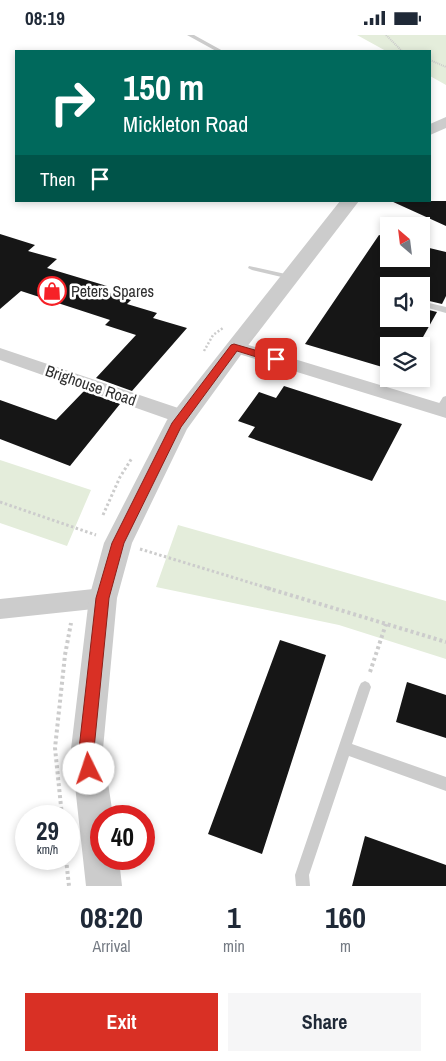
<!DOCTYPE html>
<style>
:root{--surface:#fff;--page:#f6f6f7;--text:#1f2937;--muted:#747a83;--accent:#d93025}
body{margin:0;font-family:"Archivo Narrow",sans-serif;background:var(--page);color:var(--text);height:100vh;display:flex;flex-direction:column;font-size:19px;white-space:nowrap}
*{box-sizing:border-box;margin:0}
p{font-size:16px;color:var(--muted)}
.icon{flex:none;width:28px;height:28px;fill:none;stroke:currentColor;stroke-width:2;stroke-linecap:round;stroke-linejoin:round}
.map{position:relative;height:851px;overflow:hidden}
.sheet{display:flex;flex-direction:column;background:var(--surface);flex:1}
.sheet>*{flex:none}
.top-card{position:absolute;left:15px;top:15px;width:416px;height:152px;border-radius:0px;box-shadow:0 2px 8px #0003;background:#00695c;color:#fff;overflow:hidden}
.needle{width:32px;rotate:332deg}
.fabs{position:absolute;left:380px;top:182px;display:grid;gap:10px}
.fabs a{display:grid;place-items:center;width:50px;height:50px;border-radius:0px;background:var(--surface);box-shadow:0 2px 8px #0003;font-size:25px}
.speed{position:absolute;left:15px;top:770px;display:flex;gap:10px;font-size:25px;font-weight:700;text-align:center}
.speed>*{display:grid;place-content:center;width:65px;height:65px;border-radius:50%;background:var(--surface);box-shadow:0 2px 8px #0003;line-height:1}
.speed small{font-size:12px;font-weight:400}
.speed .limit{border:8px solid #d22;background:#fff;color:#111}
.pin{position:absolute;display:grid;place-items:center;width:42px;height:42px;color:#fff;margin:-21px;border-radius:10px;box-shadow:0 2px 8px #0006}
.me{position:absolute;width:55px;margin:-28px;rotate:356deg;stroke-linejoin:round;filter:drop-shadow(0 0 4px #0008)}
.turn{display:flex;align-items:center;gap:18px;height:105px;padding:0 25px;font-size:22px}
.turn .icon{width:65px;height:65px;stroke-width:2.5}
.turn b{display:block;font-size:35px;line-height:42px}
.then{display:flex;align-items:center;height:48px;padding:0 25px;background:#0003;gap:10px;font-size:19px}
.eta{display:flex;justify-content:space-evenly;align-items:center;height:85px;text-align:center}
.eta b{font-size:30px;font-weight:700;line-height:35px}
.action{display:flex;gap:10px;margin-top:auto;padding:10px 25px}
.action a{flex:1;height:58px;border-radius:0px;background:var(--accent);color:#fff;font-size:20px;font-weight:700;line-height:58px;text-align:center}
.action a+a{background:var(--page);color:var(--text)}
.status{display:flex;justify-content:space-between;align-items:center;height:35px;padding:0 25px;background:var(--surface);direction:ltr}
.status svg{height:14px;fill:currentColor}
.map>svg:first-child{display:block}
</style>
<div class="status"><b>08:19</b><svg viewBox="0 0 49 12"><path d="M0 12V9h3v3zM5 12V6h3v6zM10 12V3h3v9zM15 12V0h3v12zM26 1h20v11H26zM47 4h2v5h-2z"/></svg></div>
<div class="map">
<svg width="446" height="851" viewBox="0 0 446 851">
<rect width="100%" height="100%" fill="#fff"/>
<path fill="#e4eddb" d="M357,0H446V50L430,41V16H386Z
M0,425L91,455L67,511L0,488Z
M178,490L446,566V624L339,590L156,552Z"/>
<path fill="#161616" d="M391,166H446V191Z
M0,199L35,210L28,216L57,224L47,233L107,251L103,256L131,265L127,269L157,278L153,283L187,293L132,356L96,343L136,300L105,290L110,285L21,256L0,274Z
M379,200L389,203V224H421V211L446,217V261L442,269L421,264V251H389V254L381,255V261L389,263V284H421V273L437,277L418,311H389V334L305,309Z
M284,351L402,389L372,446L248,402L255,392L238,386L259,357L276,363Z
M84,356L120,369L70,431L0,404V365L56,385Z
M280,605L326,620L262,819L208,799Z
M407,647L446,660V703L396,687Z
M365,801L446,830V851H352Z"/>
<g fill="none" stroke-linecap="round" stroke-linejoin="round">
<path stroke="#ccc" stroke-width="2" stroke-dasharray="1 1" stroke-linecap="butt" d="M386,0L402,16
M430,25L446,32"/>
<path stroke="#ccc" stroke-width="2.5" stroke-dasharray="2 2" stroke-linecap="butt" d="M204,316L213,300L223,293"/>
<path stroke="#ccc" stroke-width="3" stroke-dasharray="2.5 2.5" stroke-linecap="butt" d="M0,467L96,500
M103,480L120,442L132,423
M140,514L271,554"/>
<path stroke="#ccc" stroke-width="4" stroke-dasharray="3 3" stroke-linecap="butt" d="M267,553L446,607
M370,637L386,589
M62,781L55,713L65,620L71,588
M66,824L69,851"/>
<path fill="#ccc" fill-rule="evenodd" d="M187,0H194L223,16H216Z
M249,231L290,240L294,242L290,244L252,235L248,233Z
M382,256H389V261L382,260Z
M421,266L446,272V278L421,271Z
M446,361V373L443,377H437L435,375L443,362Z
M365,646L369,648L371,652L352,709L446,742V756L349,721L309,840L310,851H296L295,840L359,652L361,648Z"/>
<path fill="#ccc" fill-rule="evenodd" d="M235,306L446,370V383L229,316L226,312L229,308Z
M0,313L190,377L193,382L190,387L183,389L176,387L0,325Z
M103,553L111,556L114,563L111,570L103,573L0,584V564Z"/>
<path fill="#ccc" fill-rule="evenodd" d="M446,82V93L430,100V89Z
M340,166H359L243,317L187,394L132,508L117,563L103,714L113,781H101V824H119L122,851H86L71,714L89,563L104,508L167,385Z"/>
</g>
<path fill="#d93025" stroke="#8d1f18" d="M234,309L279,322L281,324L276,328L237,316L181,392L124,508L109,563L94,714L97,734L95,739L89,741L84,739L79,714L96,563L112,508L172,388L231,310Z"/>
<defs>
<symbol id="shop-ring" viewBox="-11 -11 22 22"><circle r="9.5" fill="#fff" stroke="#f62127" stroke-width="1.5"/><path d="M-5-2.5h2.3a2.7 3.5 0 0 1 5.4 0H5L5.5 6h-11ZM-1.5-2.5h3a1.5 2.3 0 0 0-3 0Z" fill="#f62127"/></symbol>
</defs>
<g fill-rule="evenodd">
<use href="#shop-ring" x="36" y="240" width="32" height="32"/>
</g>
<g text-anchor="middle" stroke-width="5" stroke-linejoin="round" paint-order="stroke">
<g font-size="16" fill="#2f2f2f" stroke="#fff" text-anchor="start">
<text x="71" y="262">Peters Spares</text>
</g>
<g font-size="16" fill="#2f2f2f" stroke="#fff">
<text transform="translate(91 350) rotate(19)" y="6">Brighouse Road</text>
</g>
</g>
</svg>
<div class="fabs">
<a><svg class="needle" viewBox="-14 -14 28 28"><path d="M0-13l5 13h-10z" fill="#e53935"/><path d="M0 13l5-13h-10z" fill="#747a83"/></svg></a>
<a><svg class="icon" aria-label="sound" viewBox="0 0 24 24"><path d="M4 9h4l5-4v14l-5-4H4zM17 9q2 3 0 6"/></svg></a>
<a><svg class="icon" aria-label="layers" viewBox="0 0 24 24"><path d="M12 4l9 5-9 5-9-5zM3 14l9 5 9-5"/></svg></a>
</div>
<div class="speed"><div>29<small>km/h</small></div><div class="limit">40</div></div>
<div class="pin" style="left:276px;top:324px;background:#d93025"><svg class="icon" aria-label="arrive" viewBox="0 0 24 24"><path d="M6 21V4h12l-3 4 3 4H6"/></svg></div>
<svg class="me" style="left:89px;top:734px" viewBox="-20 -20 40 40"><circle r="19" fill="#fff"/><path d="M0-13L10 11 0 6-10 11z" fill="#d93025"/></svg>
<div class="top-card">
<div class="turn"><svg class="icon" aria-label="right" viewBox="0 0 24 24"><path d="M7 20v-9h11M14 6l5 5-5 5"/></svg><div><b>150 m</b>Mickleton Road</div></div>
<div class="then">Then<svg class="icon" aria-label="arrive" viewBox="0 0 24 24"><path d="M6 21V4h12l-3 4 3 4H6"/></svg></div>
</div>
</div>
<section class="sheet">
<div class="eta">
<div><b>08:20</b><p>Arrival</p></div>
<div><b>1</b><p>min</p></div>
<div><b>160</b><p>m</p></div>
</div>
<div class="action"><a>Exit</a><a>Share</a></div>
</section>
